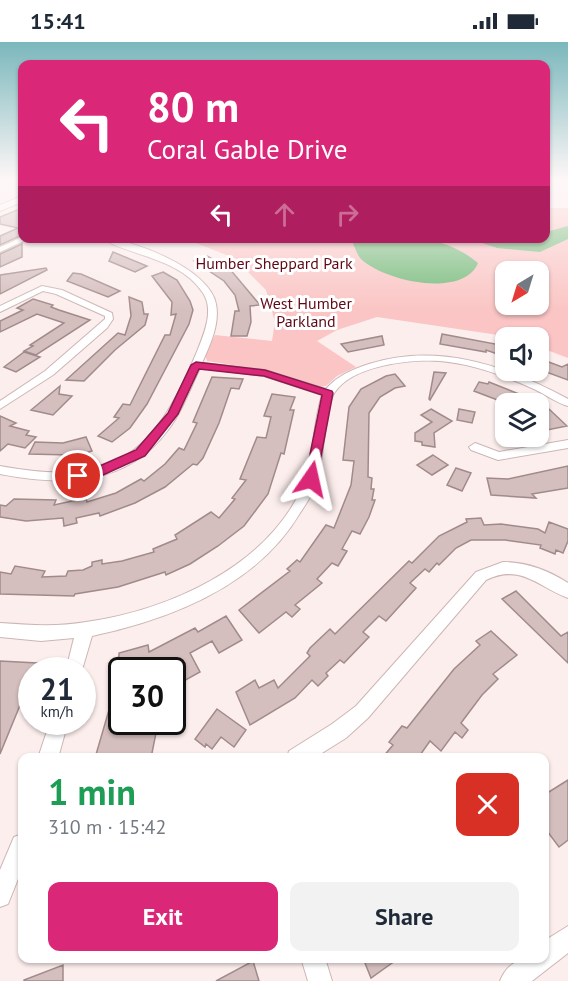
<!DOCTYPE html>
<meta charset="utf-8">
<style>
:root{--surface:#fff;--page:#f2f2f3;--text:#1f2937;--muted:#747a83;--accent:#db2777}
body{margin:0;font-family:"PT Sans",sans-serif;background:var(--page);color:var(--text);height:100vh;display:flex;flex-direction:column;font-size:22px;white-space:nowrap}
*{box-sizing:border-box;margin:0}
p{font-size:20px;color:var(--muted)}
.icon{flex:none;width:33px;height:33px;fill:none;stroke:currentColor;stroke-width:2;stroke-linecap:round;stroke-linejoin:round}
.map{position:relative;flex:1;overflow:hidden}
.sheet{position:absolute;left:18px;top:711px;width:531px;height:210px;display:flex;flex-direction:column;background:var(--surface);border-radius:12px;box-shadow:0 2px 4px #0004}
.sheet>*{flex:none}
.hud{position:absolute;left:18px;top:18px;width:532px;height:183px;border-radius:12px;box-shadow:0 2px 4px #0004;background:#db2777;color:#fff;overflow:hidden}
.needle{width:39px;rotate:218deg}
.controls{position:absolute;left:495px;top:219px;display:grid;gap:12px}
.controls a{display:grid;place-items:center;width:54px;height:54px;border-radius:12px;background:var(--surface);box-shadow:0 2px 4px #0004;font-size:30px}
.speed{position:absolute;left:18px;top:615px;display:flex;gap:12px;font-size:30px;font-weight:700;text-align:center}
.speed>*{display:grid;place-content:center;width:78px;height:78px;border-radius:50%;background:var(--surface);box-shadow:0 2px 4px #0004;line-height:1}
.speed small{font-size:15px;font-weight:400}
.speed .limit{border:3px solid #111;border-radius:9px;background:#fff;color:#111}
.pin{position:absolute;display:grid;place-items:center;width:51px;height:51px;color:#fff;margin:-26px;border:3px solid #fff;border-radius:50%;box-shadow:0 2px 6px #0007}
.me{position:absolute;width:66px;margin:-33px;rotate:11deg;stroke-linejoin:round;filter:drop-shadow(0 0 4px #0008)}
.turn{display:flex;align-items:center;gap:21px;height:126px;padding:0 30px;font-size:27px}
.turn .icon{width:78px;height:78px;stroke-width:2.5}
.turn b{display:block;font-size:42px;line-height:51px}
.lanes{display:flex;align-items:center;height:57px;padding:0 30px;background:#0003;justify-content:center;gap:30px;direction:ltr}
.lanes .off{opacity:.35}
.round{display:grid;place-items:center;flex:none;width:63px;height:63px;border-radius:12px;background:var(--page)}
.headline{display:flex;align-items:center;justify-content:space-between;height:102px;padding:0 30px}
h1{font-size:36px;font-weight:600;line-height:45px;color:#1e9e55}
.cta{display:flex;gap:12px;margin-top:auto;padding:12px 30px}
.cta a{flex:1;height:69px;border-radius:12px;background:var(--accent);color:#fff;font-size:24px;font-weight:600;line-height:69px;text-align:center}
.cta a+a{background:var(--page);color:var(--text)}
.status{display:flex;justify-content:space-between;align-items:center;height:42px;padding:0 30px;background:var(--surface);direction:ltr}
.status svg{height:16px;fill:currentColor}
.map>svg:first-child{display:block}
</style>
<div class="status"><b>15:41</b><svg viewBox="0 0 49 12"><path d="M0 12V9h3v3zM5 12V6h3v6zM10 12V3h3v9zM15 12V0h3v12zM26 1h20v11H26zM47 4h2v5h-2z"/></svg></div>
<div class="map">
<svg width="568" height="939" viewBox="0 0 568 939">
<rect width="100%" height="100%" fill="#fceeed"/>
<path fill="#fac5c4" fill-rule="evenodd" d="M546,166H568V316L539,305L538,296L511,295L377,275L337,288L317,299L356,325L337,334L326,344L315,345L258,327L207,319L205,313L215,293L272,299L275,280L266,248L234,216L186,197L470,196L497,206L509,199L501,197L546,196ZM506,230H538V262H506Z"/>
<path fill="#75bb7b" d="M568,184V197L540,210L497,206L470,197L509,199L546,196V190Z
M351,197C399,196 440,189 478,221C463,257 384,239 361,217C357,213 354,203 351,197Z"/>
<path fill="#d5bebe" stroke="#a08b8a" stroke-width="1.5" d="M22,166V193L0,203V194L18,186L0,182V175Z
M22,202V215L0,225V212Z
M113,210L147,224L135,230L109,219Z
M207,214L229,226L260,263L250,264L251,280L247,294H231L235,269H239L235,253L224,239L194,219Z
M46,226L47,228L0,252V233Z
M163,230L177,238L190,259L193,268L189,282L147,362L130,386L112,400L98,394L119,376L114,375L123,362L130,363L165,293H170L176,272L171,273L172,260L152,234Z
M73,231L81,232L120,249L108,255L67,239Z
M129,255L142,260L144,272H148L145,283L115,308L84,339L66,338L118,291L125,293L131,274Z
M33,257L53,263L51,265L59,268L90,278L36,313L24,309L33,304L30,303L64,281L37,272L0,290V279L23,268L17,266Z
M442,292L506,304V315L486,308V310L440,302Z
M382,294L384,303L348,310L341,302Z
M24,310L40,315L16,330L4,325Z
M538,316L562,325L568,322V338L538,327Z
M434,330L446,331L430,358L429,357Z
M395,332L405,344L395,346L380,355L369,371L368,435L372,436L371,447H374L372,458H375L369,475L360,492L352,489L342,507L347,509L338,524L332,521L317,537L322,541L295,563L300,567L292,575L286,570L259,591L239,568L290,529L287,527L297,518L300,520L326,483L334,486L351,443L354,419L343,418L349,365L361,347L386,334Z
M212,335L243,337L239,347L231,346L219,381L203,416L197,423L193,422L165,445L135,461L100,474L99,471L76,476L77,481L64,484L63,476L26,479L0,475V463L6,464L14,457L56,458L54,463L86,456L87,460L116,451L141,437L144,439L165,422L179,406L184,408L197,381L193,380Z
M479,340L488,342L489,340L524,354L516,362H508L474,349Z
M60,344L59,352L72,354L53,373L31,368Z
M272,352L295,355L290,368H294L284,412L281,411L268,452L244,484L218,504L190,522L166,533L165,530L118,545L75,552L74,554L0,552V530L11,532L15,524L45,529L42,535L66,534L68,529L83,528L92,524V520L102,518V522L122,519L154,510L153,507L177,497L175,493L211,470L219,476L235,457L232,456L246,438L240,437L257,395L266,396L271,375L264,374Z
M540,362L549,367L567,384L547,388L538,379Z
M431,367L452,379L434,391L435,405L422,403V400L415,399V391L432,380L421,373Z
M459,367L475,370L472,381L457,378Z
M0,374L16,381L10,384L29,389L26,393L36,395L25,406L8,402L0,409Z
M86,395L92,409L82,412L81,410L71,413L29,412L35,400L63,401Z
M433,413L448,423L432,433L417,423Z
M568,424V446L532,452L536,456L491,453L487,436L508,437Z
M456,426L471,431L462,449L447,443Z
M481,476L484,483L501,482L538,487L545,491L549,480L568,487V499L563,511L556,508L555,512L540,506L541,503L505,498H471L456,506L439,523L437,521L429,530L425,527L410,541L416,546L386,579L379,574L363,590L369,595L344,621L340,618L326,631L328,634L318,644L312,638L295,656L250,683L236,650L255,638L259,646L274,638L278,646L310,614L307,611L310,606L330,587L335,592L409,519L412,521L439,494L467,480L466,477Z
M516,549L561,594L568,590V621L502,557Z
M226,574L242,598L219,611L212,599L190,611L200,630L182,640L176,628H117L116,616L119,615V611L148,603L149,610L195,586L198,590Z
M491,589L517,613L493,632L498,637L482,653L461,681L468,688L462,696L455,690L441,709L430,699L418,716H382L393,703L389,700L402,684L407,686L454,627L480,603L476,599Z
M0,619L37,621L34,628H32V634L0,712Z
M111,661L122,662V680H154L151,691H156L151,716H95Z
M217,667L246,688L234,705L221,695L212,707L206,702L205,705L195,697Z
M568,738V798L559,805L544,785V753Z
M363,916H399L371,936Z
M253,919L259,939H216Z
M63,923V939H24V938Z"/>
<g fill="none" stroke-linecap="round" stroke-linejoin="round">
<defs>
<path id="street" d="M22,195L30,196L0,210V205Z
M100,196C131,196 210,227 216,262C220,282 210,303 202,321L265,328L326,347C337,334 353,327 369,322C438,300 507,324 568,357V364C557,361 546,353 536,348C505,334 474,322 440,319C411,317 353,323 335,350C325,363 324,418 317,439C313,451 307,461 300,471C257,544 171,577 92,594L82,628H66L74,596L41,599L0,595V581C29,583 57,585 86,580C168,568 265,526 302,446C315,416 312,383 322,353L264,334L200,326C190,347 182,370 168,388C126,445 62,444 0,432V424C114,445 153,415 196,312C203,294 215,269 203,251C180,216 133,215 100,196Z
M42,244L62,248L112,271L113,277L107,286L53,333L0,367V359L45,329L105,277V274L56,252L43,249L0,270V264Z
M568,398V406L498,418L471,408L469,405L475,401L499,410Z
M503,520C526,520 548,528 568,541V556C538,545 521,521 486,538L368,676L346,696L314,716H287L289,709L332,682L356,664L476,530Z
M50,680H68L58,716H38Z
M22,792V827L8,862L0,865V828L14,795Z
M568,884V911L532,939H500C509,917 524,916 544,916V899Z
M301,916H325L332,939H308Z"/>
<path id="secondary" d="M22,154V160L0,169V163Z"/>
</defs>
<use href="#street" stroke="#ccb6b5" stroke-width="2"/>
<use href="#secondary" stroke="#ccb6b5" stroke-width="2"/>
<use href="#street" fill="#fff" fill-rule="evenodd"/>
<use href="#secondary" fill="#fff" fill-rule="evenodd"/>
</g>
<linearGradient id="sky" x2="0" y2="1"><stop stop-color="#7ab7bc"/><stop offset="0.51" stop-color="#fef7f7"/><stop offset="1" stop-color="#fef7f7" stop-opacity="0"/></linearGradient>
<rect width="568" height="269" fill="url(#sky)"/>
<path fill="#db2777" stroke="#8e194d" stroke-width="1.5" d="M196,320L265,328L332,349L333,351L316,441H307L305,437L322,353L264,334L199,327L178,372L145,414L103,433L78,439L74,437L72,434L74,431L95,426L136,408L168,371L191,323Z"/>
<g text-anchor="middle" stroke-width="6" stroke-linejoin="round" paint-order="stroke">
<g font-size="16" fill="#5f0917" stroke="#fff">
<text x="274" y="227">Humber Sheppard Park</text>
<text x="306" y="267">West Humber<tspan x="306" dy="18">Parkland</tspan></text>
</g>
</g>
</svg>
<div class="controls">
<a><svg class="needle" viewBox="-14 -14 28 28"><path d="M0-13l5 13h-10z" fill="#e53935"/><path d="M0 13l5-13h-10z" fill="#747a83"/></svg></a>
<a><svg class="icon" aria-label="sound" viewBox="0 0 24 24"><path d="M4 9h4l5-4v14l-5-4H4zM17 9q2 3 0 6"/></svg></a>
<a><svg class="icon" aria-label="layers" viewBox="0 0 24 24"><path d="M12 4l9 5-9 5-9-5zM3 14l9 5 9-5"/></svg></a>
</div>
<div class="speed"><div>21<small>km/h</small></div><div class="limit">30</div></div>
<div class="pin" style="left:78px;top:434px;background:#d93025"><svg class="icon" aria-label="arrive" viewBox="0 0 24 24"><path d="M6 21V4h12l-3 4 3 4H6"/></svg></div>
<svg class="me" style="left:311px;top:437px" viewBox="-20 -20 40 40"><path d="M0-17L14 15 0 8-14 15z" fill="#db2777" stroke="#fff" stroke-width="4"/></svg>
<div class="hud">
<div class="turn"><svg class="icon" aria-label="left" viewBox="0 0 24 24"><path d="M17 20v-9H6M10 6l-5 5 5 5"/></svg><div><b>80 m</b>Coral Gable Drive</div></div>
<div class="lanes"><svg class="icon" aria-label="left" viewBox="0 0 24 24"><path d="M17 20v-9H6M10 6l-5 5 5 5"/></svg><svg class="icon off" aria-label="ahead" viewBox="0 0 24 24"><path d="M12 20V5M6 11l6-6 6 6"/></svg><svg class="icon off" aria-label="right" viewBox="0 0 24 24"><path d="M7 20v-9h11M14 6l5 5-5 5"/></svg></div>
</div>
<section class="sheet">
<div class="headline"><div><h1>1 min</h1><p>310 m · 15:42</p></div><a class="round" style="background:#d93025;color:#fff"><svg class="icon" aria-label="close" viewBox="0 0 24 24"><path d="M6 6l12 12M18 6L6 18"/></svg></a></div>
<div class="cta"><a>Exit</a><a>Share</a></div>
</section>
</div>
